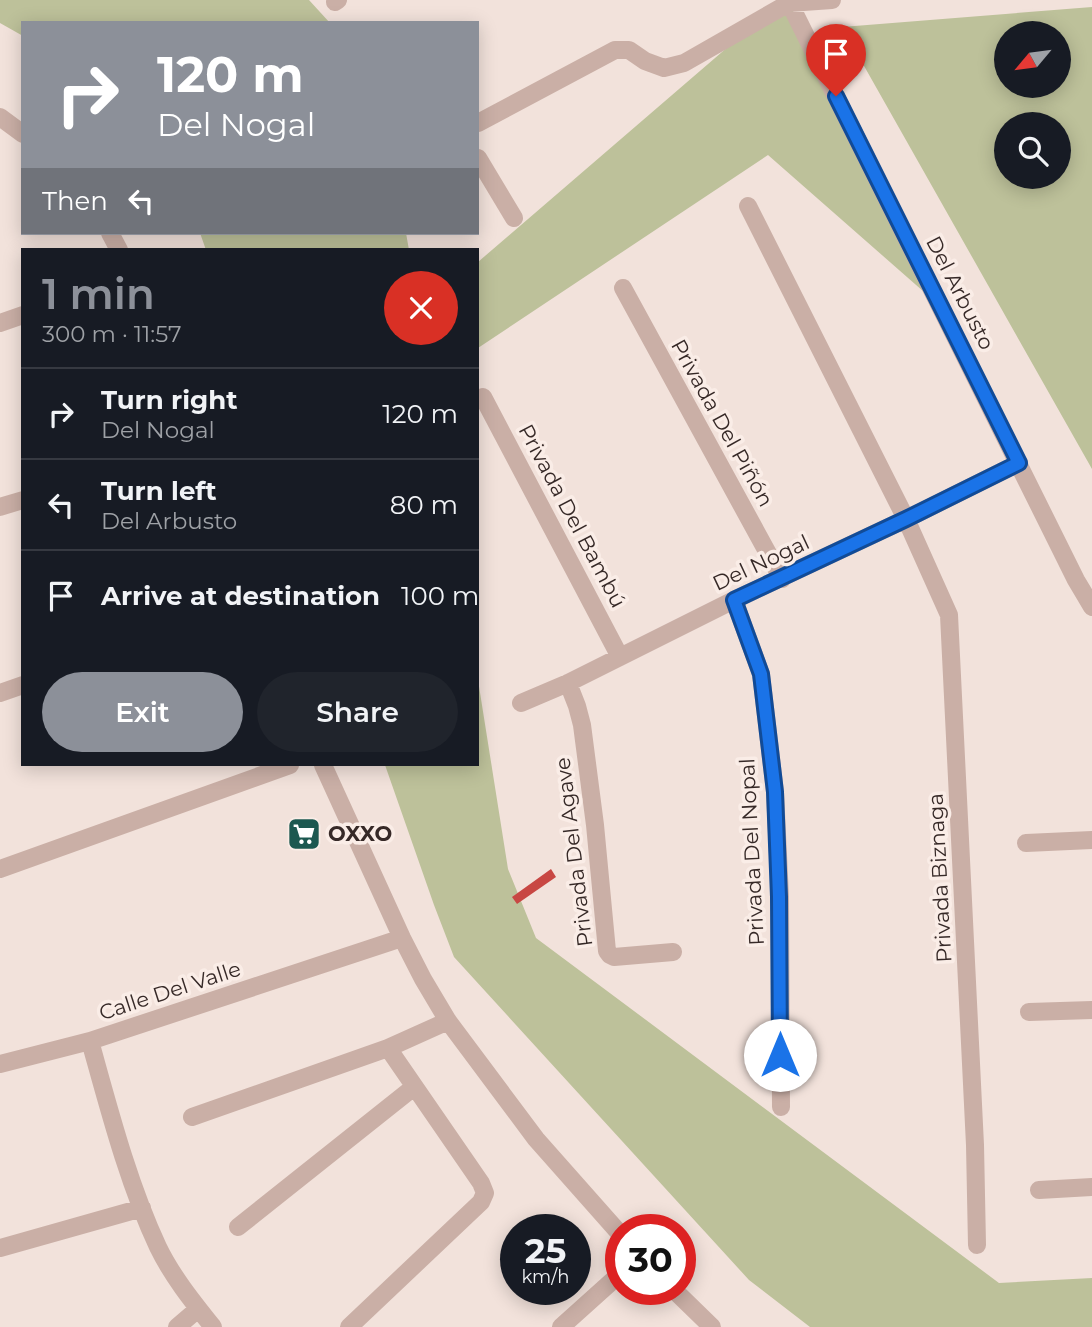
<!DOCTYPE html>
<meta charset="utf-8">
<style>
:root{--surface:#171b24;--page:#20242c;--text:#f1f3f6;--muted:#9ea1a6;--line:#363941;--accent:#8c9099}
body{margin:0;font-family:Montserrat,sans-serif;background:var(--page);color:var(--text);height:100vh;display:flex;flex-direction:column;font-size:26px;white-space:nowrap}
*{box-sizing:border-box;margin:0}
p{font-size:23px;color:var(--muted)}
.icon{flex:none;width:38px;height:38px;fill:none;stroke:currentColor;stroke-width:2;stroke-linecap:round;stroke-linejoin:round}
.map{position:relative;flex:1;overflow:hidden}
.sheet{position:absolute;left:21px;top:248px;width:458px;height:518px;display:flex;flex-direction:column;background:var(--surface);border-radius:0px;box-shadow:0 4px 18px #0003}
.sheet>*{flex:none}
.banner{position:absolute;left:21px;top:21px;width:458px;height:214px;border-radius:0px;box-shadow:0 4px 18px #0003;background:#8c9099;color:#fff;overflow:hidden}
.needle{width:46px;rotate:241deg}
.tools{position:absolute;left:994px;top:21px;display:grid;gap:14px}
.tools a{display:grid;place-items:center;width:77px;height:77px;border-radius:50%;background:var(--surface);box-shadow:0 4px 18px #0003;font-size:35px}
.speed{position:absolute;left:500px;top:1214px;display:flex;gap:14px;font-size:35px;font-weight:700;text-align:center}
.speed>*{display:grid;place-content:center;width:91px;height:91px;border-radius:50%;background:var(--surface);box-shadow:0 4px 18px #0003;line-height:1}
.speed small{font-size:18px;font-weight:400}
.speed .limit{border:10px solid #d22;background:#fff;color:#111}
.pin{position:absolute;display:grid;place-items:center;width:60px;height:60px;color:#fff;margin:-72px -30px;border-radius:50% 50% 50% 0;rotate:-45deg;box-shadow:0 0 7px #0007}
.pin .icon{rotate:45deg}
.me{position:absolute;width:77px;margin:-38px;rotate:0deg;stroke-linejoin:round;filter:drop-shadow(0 0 5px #0008)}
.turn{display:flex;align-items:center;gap:24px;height:147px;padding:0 21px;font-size:32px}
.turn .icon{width:91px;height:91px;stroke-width:2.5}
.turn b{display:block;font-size:49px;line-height:60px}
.then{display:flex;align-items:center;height:66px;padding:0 21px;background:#0003;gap:14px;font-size:26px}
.round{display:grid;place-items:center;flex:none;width:74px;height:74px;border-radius:37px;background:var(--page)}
.summary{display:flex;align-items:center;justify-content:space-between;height:119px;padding:0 21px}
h1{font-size:42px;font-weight:600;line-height:52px;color:var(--accent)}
.primary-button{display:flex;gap:14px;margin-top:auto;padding:14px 21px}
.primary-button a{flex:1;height:80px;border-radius:42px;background:var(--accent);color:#fff;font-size:28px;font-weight:600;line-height:80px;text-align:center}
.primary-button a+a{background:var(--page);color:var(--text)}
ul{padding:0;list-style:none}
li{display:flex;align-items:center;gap:21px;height:91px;padding:0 21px;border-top:2px solid var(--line)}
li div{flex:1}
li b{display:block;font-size:26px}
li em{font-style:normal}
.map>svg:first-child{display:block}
</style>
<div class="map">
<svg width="1092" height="1327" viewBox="0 0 1092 1327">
<rect width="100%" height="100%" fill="#f2e2db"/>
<path fill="#bdc19a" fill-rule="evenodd" d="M0,0H309L330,23H23V36L0,23Z
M789,3L940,306L768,155L478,348V262L758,21Z
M1092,7V469L842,27ZM1006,33H1059V86H1006ZM1006,124H1059V177H1006Z
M200,233H406L409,250H206Z
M478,680L508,869L536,938L999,1283L1092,1278V1327H810L749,1280L454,957L434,905L385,765H478Z"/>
<path fill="#c84743" d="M551,869L556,877L517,904L512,897Z"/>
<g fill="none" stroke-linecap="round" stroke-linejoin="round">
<path stroke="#caafa6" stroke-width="18" d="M788,0L1076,580L1092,607
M335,2L338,0
M0,117L23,134
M478,123L615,50H629L645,61L664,68L684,63L789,3L832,0
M478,158L514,218
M748,206L906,519L949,615L975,1145L977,1245
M110,233L119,250
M623,288L782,579
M0,323L23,315
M483,397L620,657
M0,507L23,500
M734,600L761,674L775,792L780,897L781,1107
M568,683L577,706L582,725L595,825L607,951L610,955L614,957L673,952
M0,693L23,685
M521,703L568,683L734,600L906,519L1019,463
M323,765L402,938L423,979L448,1021L536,1139L621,1235
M1026,843L1092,840
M0,869L290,765
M1029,1012L1092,1010
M90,1041C109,1109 128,1183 158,1247C172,1276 193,1302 213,1327
M0,1064L90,1041L402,938
M192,1117L388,1048L448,1021
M1039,1190L1092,1187
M238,1227L414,1087
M0,1248L142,1208
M674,1290L712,1327
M177,1327L198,1309
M349,1327L481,1202L485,1193L481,1183L388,1048
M561,1327L621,1273"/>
</g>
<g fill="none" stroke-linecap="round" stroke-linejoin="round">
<defs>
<path id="route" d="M780,1055L779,897L775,792L761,674L734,600L906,519L1019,463L836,96"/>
</defs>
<use href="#route" stroke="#114b97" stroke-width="18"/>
<use href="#route" stroke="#1a73e8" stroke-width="12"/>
</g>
<defs>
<symbol id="supermarket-square" viewBox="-11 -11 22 22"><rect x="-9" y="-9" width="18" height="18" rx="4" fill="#1c5850" stroke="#faede7"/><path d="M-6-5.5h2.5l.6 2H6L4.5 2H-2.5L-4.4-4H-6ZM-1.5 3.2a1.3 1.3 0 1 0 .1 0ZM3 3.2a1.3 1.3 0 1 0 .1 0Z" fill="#fff"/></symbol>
</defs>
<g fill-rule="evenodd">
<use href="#supermarket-square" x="285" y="815" width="38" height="38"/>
</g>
<g text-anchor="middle" stroke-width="7" stroke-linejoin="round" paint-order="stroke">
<g font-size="21" fill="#362927" stroke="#faede7">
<text transform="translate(960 293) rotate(63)" y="7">Del Arbusto</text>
<text transform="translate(722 423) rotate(61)" y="7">Privada Del Piñón</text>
<text transform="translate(572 516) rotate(62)" y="7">Privada Del Bambú</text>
<text transform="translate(761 563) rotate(-25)" y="7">Del Nogal</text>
<text transform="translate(574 852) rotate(-97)" y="7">Privada Del Agave</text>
<text transform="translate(752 852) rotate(-93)" y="7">Privada Del Nopal</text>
<text transform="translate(940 878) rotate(-93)" y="7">Privada Biznaga</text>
<text transform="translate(170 991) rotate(-18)" y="7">Calle Del Valle</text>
</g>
<g font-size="21" font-weight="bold" fill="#362927" stroke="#faede7" text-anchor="start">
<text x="328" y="841">OXXO</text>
</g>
</g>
</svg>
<div class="tools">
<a><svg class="needle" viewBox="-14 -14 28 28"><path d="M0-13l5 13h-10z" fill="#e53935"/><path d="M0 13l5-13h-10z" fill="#9ea1a6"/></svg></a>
<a><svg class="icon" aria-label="search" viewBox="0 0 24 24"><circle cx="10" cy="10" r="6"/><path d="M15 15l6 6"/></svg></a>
</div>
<div class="speed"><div>25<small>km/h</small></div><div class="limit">30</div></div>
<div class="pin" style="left:836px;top:96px;background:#d93025"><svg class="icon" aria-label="arrive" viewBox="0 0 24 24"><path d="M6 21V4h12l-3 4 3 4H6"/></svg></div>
<svg class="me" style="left:780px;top:1055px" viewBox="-20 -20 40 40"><circle r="19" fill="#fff"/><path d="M0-13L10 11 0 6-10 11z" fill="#1a73e8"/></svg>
<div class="banner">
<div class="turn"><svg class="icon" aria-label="right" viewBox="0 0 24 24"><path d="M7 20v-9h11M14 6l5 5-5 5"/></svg><div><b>120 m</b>Del Nogal</div></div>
<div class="then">Then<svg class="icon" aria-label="left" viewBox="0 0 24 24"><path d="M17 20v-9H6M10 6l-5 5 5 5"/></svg></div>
</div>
<section class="sheet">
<div class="summary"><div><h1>1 min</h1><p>300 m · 11:57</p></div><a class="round" style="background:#d93025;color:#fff"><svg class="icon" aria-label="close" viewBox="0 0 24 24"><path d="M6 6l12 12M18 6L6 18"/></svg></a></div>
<ul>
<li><svg class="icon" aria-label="right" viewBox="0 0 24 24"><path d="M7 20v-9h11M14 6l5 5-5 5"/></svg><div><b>Turn right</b><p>Del Nogal</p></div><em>120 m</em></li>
<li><svg class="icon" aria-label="left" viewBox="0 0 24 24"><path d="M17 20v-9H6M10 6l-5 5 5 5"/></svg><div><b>Turn left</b><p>Del Arbusto</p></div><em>80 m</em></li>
<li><svg class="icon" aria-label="arrive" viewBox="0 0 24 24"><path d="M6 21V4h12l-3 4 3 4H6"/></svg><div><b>Arrive at destination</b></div><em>100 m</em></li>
</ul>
<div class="primary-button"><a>Exit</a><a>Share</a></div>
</section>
</div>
